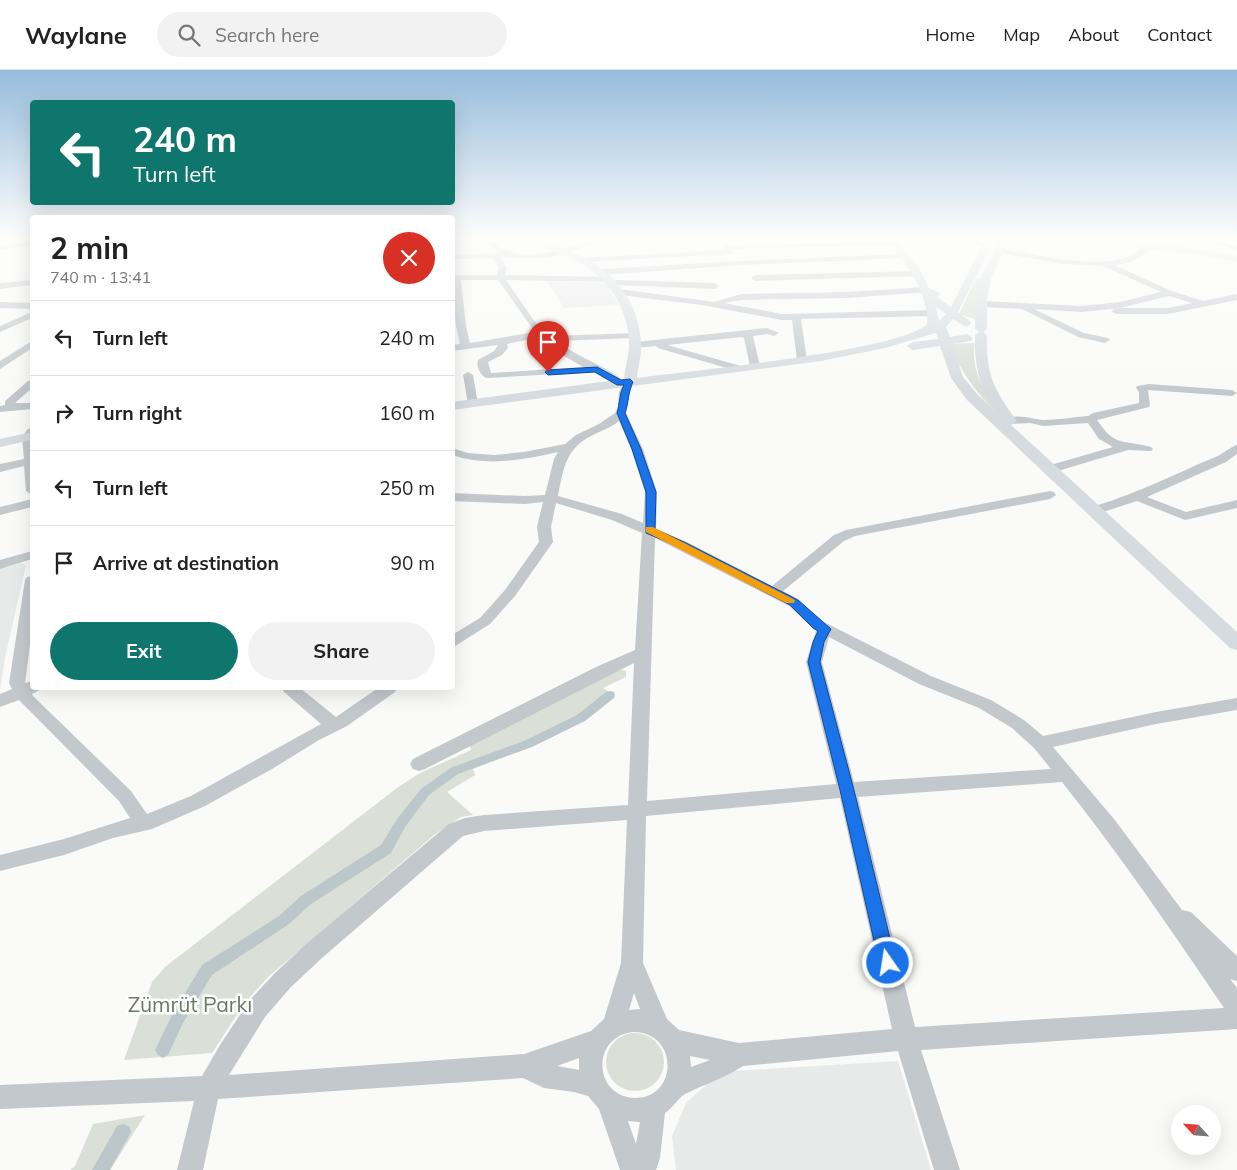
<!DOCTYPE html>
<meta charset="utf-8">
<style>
:root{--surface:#fff;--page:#f2f2f2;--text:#222;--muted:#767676;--line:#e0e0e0;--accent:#0f766e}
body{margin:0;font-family:Mulish,sans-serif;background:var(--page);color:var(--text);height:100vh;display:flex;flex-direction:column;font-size:19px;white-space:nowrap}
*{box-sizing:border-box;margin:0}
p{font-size:16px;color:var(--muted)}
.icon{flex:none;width:28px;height:28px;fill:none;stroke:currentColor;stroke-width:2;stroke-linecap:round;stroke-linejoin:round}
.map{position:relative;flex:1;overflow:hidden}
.panel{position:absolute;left:30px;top:145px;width:425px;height:475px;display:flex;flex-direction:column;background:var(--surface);border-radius:5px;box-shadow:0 5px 20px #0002}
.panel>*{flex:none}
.guide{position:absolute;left:30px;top:30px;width:425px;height:105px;border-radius:5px;box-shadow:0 5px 20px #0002;background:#0f766e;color:#fff;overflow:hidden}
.needle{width:32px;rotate:296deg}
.controls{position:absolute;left:1171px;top:1035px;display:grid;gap:10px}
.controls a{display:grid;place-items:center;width:50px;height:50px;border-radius:50%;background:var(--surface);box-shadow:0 5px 20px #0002;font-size:25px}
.pin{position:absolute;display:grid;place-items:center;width:42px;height:42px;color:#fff;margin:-51px -21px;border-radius:50% 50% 50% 0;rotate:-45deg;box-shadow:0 0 5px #0007}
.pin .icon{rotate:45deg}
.me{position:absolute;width:55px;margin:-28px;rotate:347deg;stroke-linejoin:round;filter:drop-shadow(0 0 4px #0008)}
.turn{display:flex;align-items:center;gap:18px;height:105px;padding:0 20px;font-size:22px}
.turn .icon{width:65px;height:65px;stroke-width:2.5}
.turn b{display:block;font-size:35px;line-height:42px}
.round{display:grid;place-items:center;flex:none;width:52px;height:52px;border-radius:26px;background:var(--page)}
.headline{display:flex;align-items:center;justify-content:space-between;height:85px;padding:0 20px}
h1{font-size:30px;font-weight:700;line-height:38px}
.primary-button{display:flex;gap:10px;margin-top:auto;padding:10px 20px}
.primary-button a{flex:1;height:58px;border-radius:30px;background:var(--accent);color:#fff;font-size:20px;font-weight:700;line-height:58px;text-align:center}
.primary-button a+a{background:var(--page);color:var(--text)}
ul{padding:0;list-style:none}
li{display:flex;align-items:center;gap:15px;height:75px;padding:0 20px;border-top:1px solid var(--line)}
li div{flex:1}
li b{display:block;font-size:19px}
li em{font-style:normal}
header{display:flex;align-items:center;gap:30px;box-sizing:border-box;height:70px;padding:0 25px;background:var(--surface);border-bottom:1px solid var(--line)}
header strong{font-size:24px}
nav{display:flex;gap:28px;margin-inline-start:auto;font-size:18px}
.search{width:350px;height:45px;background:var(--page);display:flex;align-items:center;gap:12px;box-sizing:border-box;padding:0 18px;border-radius:28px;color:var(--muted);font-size:19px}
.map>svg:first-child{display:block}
</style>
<header>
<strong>Waylane</strong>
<div class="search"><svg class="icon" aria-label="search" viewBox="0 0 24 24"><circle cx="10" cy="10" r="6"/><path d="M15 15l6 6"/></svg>Search here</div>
<nav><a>Home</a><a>Map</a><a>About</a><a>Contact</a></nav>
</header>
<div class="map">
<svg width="1237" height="1100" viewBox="0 0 1237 1100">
<rect width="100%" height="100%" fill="#fafaf8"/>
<path fill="#e8e9e9" d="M547,211L606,213L619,235L564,238Z
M21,493L26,495L5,588L0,620V499Z
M898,991L931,1100H676L672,1066L686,1033L713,1009L733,1001Z"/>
<path fill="#dadfd7" d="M976,208L981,209L977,250L959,244Z
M975,273C970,302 986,323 1000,346C978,326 961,302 949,274Z
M623,600L626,601V607L603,618L615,625L585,648L529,675L473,699L475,705L447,722L473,745L461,747L434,765L268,907L244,934L212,983L124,990L152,912L165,897L397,718L420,703L471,680L468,672L614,601Z
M606 992a29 29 0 1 1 58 0a29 29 0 1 1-58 0Z
M145,1045L110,1100H70L75,1096L93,1054Z"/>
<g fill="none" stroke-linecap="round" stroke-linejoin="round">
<path fill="#bbc7cb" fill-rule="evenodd" d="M1200,169H1210L1237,176V180Z
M610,621L614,622L615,625L614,628L585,651L532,677L458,704L429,725L405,757L391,783L311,834L289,854L212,905L183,953L168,985L163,988L158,985L155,980L173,943L202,895L279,846L301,826L381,775L397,749L421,719L450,698L524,671L577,645L606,622Z
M123,1054L129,1056L131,1062L110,1100H92L117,1056Z"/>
<path fill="#c3c8cc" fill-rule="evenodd" d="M482,169L494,171L516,169L498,175C531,200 575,169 611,169L548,188H502L507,198L505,205L610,207L614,210L613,212L506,210L535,252L550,266L637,263L639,265L634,268L557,271C578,288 605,295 625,312L630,309L635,312L629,322L626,343L643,379L657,422L656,459L687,472L772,516L834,465L846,460L1050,421L1054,422L1056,425L1050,429L855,466L844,471L783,521L799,530L822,551L931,606L991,630L1024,650L1043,666L1156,642L1237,628V640L1156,654L1053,677L1114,749L1182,840L1191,842L1237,886V911L1230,909L1237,918V959L921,980L960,1100H934L898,981L743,996C725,1008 705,1014 685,1024C678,1028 673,1038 665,1043L660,1088L656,1100H620L599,1039L588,1026L574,1022L544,1018L523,1008L218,1029L203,1100H177L194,1031L0,1039V1015L202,1006L220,975L249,931L275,903L306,874L449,754L465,748L484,745L628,735L634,593L425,699L419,701L413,699L410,694L413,689L596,597L635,580L642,463L612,450L556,433L551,457L553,472L515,526L490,554L452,578V565L480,548L505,520L539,472L537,457L543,432L525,434L452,431V423L525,426L545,425L554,389L558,382C523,390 488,397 452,385V378L468,383L494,385L524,382L565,374L576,365L599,354L615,343L618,337L619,322L622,316L616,315L593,302L487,308C480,306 476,296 478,290L494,281L498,275L452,281V275L460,274L456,256L452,205H497L499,198L494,188L452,189V185L499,183ZM461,210H498L535,262L470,273L466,256ZM540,267L561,284L583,297L491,303L488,292L502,285L508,278L507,274ZM619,351L631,379L645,422L643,453L622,444L558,426C563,401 565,379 591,366C600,361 611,358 619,351ZM655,468L789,536L816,561L806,592L836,714L647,731ZM829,567L919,614L979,638L1012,658L1034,678L1051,699L854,712L822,592ZM1062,712C1120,785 1172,861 1224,938L915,957L858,727ZM840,728L892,959L739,973L679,960L667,949L643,893L646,746ZM627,750L621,893L604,949L591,961L524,984L229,1005L265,947L291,917L322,888L463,766L484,761ZM634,923L640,939L629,940ZM635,962C679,964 678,1028 635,1028C592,1027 591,964 635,962ZM690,986L710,990L691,997ZM579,988V1000L557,996ZM628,1051L640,1052L636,1074Z
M956,169H972L990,175L986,177Z
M32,171V175L0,180V176Z
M896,171L900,173L899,175L733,179L732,184H729L582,192L578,190L582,188L725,180L726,175H729Z
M1145,173L1152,175C1144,189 1129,193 1114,195L1172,221L1203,231L1237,224V230L1168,244H1116L1111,241L1116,238H1168L1192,233L1169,226L1120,238L1082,242L1034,239L1084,263L1108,268L1110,270L1105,273L1078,267L1022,239L980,237L976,234L980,231L1082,236L1120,232L1161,222L1103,196L1065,194L1000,183L996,181L1000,179C1034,183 1123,209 1145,173Z
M903,184H906V188L739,195L603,205L599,202L603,199L739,191Z
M918,201L922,204L921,206L755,211L751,208L755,205Z
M32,210V215L0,219V213Z
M617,210L715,213L719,216L715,219L614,215V211Z
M925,217L929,220L928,222L847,228L741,230L724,233L782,244L932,240L937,243L932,246L801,249L807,290L802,293L797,290L792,250H782L702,235L620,225L616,222L620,219L714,232L741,224L847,222Z
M0,232L32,233V239L0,238Z
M32,242V248L0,262V256Z
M767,258L779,263L774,266L767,264L753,266L760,296L755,299L750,296L744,268L742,267L667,275L741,296V300L737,301L658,278L656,276L635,278L630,275L635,272Z
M32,271V278L0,299V291Z
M468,302L473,305L478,334L473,337L468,334L463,305Z
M32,310V318L15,333H32V339L0,342V336L5,335V331L28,311Z
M1149,314L1232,320L1237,323L1232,326L1148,320L1150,335L1149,337L1097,350C1116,378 1122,369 1151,377L1153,379L1151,381L1128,380L1058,401L1054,400L1052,397L1054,394L1113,377L1099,369L1088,353L1043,356L1030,353L1010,354L1004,351C1014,342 1032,349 1043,350C1058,350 1074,347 1088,346L1093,343L1139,333V322L1136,318L1137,316Z
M32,358V425L26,421L24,396L0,402V394L24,389L22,367L28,359Z
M1237,375V384L1226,392L1147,427L1186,442L1237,430V438L1185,450L1137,431L1103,442L1097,438L1098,435C1138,423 1175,404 1213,388C1222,385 1228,378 1237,375Z
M32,429V437L0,445V437Z
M32,481V489L0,499V490Z
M32,506V559L25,613L32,611V618H40L38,621L32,624L33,626L131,721L147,744L191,726L321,654L284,622L282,618H300L336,647L378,618H397L395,622L347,656L319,670L272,699L205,736L152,759L113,768L64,785L0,801V785L64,769L130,748L119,731L19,630L0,637V624L12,619L9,613L25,510L27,507Z"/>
<path fill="#d6dbdf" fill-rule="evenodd" d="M531,169C548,169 560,176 575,183C612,200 639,230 641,273C642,285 638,296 637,308C686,301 901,281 927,254C929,237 918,212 909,199C902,188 894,182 890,169H900L904,180L919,198L929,218L941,224L937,227L951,237L985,169H995L958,242L972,253L966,257L953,249L946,257L950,267L967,264L973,268L971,271L952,274L963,307L977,324L995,341C979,317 974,294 975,265L979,262L975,259V229L981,208L1000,169H1010L991,208L987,229V259L983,262L987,265C986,306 994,319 1017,351L1011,355L1237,562V580L1230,578L967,330L951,308L940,276L913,280L907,276L913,272L938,269L936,263L885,278L821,291L452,340V332L624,309C625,298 629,286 629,275C629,238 608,208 577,191C563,184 543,179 531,169ZM936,237L946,244L939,251Z
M1082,169C1134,169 1186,176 1237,186V192L1207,186L1087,172Z
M32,362V370L0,377V369Z"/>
</g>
<linearGradient id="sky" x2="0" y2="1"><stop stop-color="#96bcdc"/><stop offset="0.52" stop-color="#fdfdfc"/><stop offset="1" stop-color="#fdfdfc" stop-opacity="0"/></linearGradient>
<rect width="1237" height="323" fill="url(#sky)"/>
<path fill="#1a73e8" stroke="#114b97" d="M597,297L621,310L630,309L633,312C628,322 629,332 625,343L641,379L656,422L655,459L686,473L798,530L831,559L824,572L820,592L854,720L896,893L893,898L888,900L882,898L879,893L840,720L808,592L813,572L818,561L813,558L790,535L679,477L646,463V422L632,379L617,343C620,333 619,324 624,315H617L595,302L548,305L545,302L548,300Z"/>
<path fill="#f59e0b" d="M646,457H653L795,530L794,533H786L646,462Z"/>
<g text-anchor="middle" stroke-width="5" stroke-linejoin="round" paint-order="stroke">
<g font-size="21" fill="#687a64" stroke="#fff">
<text x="190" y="942">Zümrüt Parkı</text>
</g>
</g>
</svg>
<div class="controls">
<a><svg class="needle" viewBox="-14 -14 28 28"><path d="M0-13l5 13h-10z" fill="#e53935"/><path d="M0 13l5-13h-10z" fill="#767676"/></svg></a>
</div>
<div class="pin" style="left:548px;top:302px;background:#d93025"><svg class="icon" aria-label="arrive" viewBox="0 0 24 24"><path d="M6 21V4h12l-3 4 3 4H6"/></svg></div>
<svg class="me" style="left:888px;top:893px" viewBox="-20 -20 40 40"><circle r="17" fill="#1a73e8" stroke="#fff" stroke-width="3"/><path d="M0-11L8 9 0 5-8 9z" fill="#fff"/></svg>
<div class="guide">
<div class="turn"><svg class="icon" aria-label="left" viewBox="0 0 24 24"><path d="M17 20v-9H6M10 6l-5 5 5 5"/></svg><div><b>240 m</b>Turn left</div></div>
</div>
<section class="panel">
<div class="headline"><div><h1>2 min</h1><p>740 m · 13:41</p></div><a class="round" style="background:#d93025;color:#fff"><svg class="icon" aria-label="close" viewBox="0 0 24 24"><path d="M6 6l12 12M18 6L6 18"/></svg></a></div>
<ul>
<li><svg class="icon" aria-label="left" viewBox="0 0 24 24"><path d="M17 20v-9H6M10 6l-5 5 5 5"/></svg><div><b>Turn left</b></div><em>240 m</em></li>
<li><svg class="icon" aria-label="right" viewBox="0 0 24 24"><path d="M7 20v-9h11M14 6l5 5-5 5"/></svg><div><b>Turn right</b></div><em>160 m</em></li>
<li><svg class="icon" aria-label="left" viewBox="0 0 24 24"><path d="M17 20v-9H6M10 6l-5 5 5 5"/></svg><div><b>Turn left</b></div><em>250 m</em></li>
<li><svg class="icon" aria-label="arrive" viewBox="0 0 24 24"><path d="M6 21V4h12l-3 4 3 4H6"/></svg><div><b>Arrive at destination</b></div><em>90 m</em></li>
</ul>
<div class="primary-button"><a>Exit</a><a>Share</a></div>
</section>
</div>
